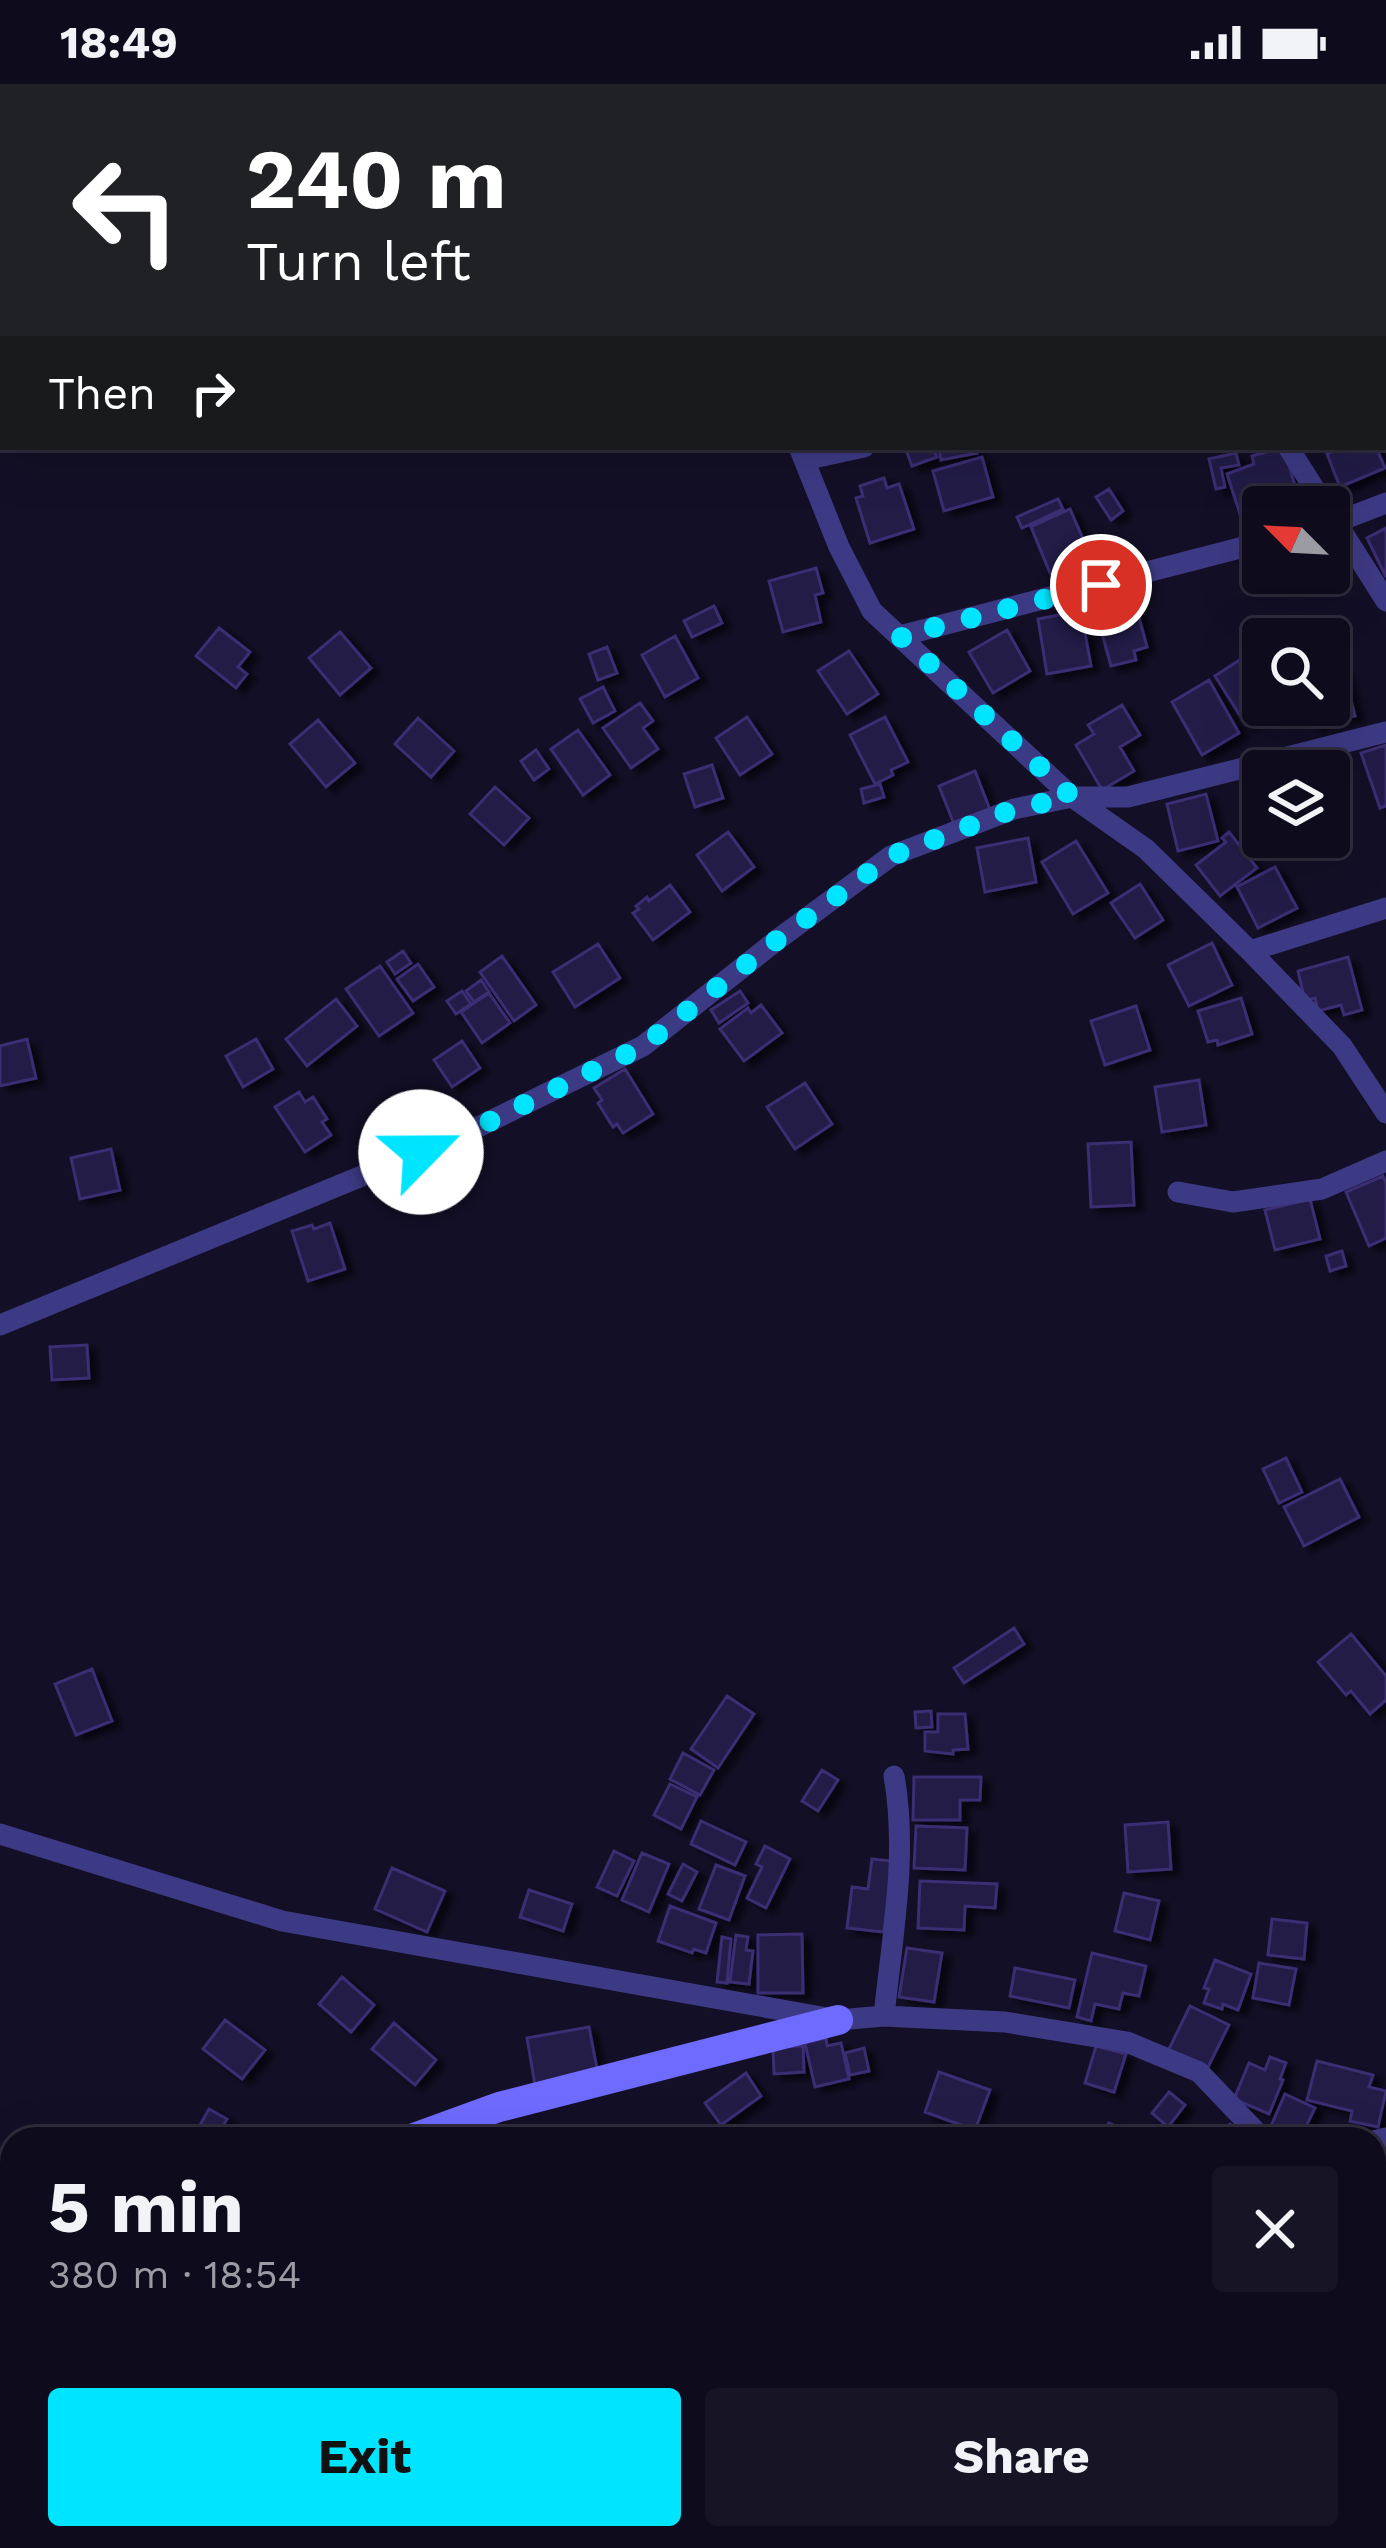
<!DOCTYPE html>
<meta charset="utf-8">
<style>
:root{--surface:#0e0b1c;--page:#171425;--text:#f1f3f6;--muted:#9b9ba3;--line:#2e2b3b;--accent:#00e5ff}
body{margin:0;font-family:"Work Sans",sans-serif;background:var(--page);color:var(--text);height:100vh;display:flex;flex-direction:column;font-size:45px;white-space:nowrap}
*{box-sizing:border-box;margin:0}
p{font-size:39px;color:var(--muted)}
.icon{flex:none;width:66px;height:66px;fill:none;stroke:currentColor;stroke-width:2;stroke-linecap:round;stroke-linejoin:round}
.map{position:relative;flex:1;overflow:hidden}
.side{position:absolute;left:0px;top:2043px;width:1386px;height:423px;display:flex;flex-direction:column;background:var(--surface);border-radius:36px 36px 0 0;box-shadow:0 12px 48px #0002,0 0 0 3px var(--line)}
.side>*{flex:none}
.banner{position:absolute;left:0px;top:0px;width:1386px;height:366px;box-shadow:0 12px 48px #0002,0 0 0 3px var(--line);background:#202124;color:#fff;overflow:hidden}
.needle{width:78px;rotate:294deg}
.tools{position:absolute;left:1242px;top:402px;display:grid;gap:24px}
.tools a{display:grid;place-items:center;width:108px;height:108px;border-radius:12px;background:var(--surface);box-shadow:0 12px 48px #0002,0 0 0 3px var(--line);font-size:60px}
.pin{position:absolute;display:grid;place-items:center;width:102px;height:102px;color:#fff;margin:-51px;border:6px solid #fff;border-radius:50%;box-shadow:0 3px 12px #0007}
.me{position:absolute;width:132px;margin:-66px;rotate:67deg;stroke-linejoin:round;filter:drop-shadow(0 0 9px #0008)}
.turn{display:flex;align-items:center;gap:42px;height:252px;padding:0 48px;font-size:54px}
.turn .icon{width:156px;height:156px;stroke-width:2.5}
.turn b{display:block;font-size:84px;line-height:102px}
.then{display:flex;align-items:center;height:114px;padding:0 48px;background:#0003;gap:24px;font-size:45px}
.round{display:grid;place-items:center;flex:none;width:126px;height:126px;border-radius:12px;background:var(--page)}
.head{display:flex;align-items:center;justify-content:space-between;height:204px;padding:0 48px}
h1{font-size:72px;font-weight:700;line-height:90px}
.action{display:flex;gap:24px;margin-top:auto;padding:24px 48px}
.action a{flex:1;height:138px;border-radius:12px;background:var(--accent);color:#111;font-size:48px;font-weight:700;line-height:138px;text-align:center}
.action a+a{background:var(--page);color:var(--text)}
.status{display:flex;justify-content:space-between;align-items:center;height:84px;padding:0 60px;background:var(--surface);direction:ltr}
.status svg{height:33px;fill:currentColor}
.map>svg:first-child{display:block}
</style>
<div class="status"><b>18:49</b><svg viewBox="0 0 49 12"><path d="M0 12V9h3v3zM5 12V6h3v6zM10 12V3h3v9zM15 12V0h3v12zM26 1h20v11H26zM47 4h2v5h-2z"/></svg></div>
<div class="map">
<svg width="1386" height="2464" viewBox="0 0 1386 2464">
<defs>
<filter id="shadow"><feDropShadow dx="8" dy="5" stdDeviation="3" flood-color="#0009"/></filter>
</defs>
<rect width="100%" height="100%" fill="#130f26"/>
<path fill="#241b47" stroke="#3b2d73" stroke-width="3" filter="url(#shadow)" d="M905,363H933L937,373L912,382Z
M939,363H975L977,369L941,376Z
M1283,363L1298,411L1240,430L1227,390L1254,380L1252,372Z
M1342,363H1376L1385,384L1340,403L1327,370Z
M1236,369L1239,381L1221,384L1225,403L1216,405L1209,375Z
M982,373L993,413L944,427L933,387Z
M884,394L887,404L899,400L914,445L870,459L856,414L863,412L860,402Z
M1109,405L1123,427L1111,436L1096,413Z
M1058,415L1063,425L1022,444L1017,433Z
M1070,425L1090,471L1050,489L1031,443Z
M1386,444V493L1367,454Z
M1113,468L1119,486L1093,496L1086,478Z
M816,484L823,509L815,511L821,538L783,548L769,497Z
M1133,511L1147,563L1134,567L1136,576L1111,582L1094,521Z
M714,522L722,539L692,553L684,537Z
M1081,527L1091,582L1047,590L1038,535Z
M219,544L250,568L238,583L247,590L236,604L196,572Z
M1007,546L1030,587L993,609L969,568Z
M340,548L371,584L340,611L309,574Z
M675,552L698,594L665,613L642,571Z
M607,563L617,589L598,596L589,570Z
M849,567L878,610L847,630L818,587Z
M1247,571L1263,596V621H1277L1246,641L1215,592Z
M1344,588L1355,632L1313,642L1308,621H1329V591Z
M1209,596L1239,649L1202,671L1172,618Z
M603,603L615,627L593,639L580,615Z
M640,619L653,637L643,644L658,665L631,684L603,644Z
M1122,621L1140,651L1120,663L1134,687L1102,706L1076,661L1094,650L1088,641Z
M747,633L772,670L740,691L716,654Z
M885,633L908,678L891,686L893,691L875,700L850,651Z
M418,634L454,667L431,693L395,660Z
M318,636L355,679L326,703L290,660Z
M578,646L610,691L583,711L551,665Z
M1386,661V722L1380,724L1361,669Z
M536,666L549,685L534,696L521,677Z
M712,681L723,714L695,723L684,690Z
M975,687L990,726L954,740L939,702Z
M880,700L884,713L864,719L861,705Z
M495,703L529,734L504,761L470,730Z
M1206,710L1218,757L1178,767L1167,720Z
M728,748L754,783L722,807L697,771Z
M1229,748L1257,784L1220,812L1196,781L1226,758L1222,754Z
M1028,754L1036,798L985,808L977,764Z
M1076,757L1108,809L1073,830L1042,778Z
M1275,783L1297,824L1258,844L1237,803Z
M1140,800L1163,836L1135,854L1111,819Z
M670,801L690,828L653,856L633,829L639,825L636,822L647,813L649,817Z
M1212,859L1232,901L1189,922L1168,881Z
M598,860L620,894L575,923L553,888Z
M403,867L411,879L395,890L387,878Z
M502,872L536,921L514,937L480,888Z
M1348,873L1362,926L1344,931L1341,921L1318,927L1315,914L1305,917L1298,887Z
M418,880L434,903L413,917L397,895Z
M380,882L413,929L379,952L346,905Z
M481,896L489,908L474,918L466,907Z
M462,907L471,920L456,930L447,917Z
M740,907L748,919L719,939L711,926Z
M489,909L510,939L482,959L461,928Z
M1241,914L1252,950L1218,961L1217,956L1208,958L1198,927Z
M336,915L357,942L307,982L286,955Z
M761,921L782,949L744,977L720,945L748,924L751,929Z
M1136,922L1150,966L1105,981L1091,937Z
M27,955L36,994L0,1002V962Z
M256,955L273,985L243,1003L226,972Z
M462,957L480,984L452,1003L434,976Z
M625,985L653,1030L623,1049L617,1040L613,1043L598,1019L602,1016L594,1004Z
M1199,996L1206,1041L1162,1048L1155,1003Z
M805,999L832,1040L795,1065L767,1023Z
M299,1008L305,1018L313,1013L327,1035L322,1038L331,1051L305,1068L275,1023Z
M409,1017L426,1042L416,1049L422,1057L387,1081L365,1048Z
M1131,1058L1134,1121L1091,1123L1088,1060Z
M111,1065L120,1106L80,1115L71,1074Z
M1383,1092L1386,1099V1154L1369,1162L1346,1108Z
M1310,1115L1320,1155L1275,1166L1265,1126Z
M330,1139L345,1185L308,1197L292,1147L312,1141L314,1145Z
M1342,1167L1346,1182L1330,1187L1326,1172Z
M87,1261L89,1294L52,1296L50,1263Z
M1286,1374L1302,1408L1279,1419L1263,1385Z
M1340,1395L1359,1433L1304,1462L1284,1423Z
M1014,1544L1024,1560L964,1599L954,1584Z
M1351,1550L1386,1592V1616L1370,1630L1351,1607L1346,1611L1318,1578Z
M92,1585L112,1637L76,1651L55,1600Z
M727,1612L754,1630L718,1684L691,1665Z
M931,1627L932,1643L916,1644L915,1628Z
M938,1630H965L968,1665L953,1666V1670L925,1667V1648H938Z
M683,1669L714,1686L700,1711L670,1695Z
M822,1686L838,1696L818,1727L802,1717Z
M914,1693H981L980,1716H960V1736H913Z
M670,1700L697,1713L681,1745L654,1731Z
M701,1737L746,1758L735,1781L691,1760Z
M1168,1738L1171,1785L1128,1788L1125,1741Z
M916,1742L967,1744L965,1786L914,1784Z
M765,1762L790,1775L766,1824L747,1814L762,1783L756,1780Z
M614,1767L634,1777L617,1812L597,1803Z
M642,1769L669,1780L649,1828L622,1816Z
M872,1775L892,1777L884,1848L847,1844L852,1803L868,1805Z
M683,1780L697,1788L682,1817L668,1810Z
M716,1781L745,1792L729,1836L699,1825Z
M392,1784L445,1807L427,1848L375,1825Z
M920,1797L997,1800L995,1824L965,1822L964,1846L918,1844Z
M529,1806L572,1820L563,1847L520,1833Z
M1124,1809L1159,1817L1150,1856L1115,1847Z
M670,1822L716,1839L706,1869L694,1865L692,1869L658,1857Z
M1272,1835L1307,1839L1304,1875L1268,1871Z
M802,1850L803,1909H758V1851Z
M736,1851L748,1853L746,1866L753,1867L749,1900L730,1898Z
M722,1853L731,1855L727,1899L717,1898Z
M907,1864L942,1869L934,1918L899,1913Z
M1092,1869L1146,1882L1139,1912L1123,1909L1119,1925L1095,1920L1091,1937L1077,1933Z
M1215,1876L1251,1890L1238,1926L1223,1920L1222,1925L1204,1919L1209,1905L1204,1904Z
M1259,1879L1296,1885L1289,1921L1253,1914Z
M1015,1884L1075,1896L1069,1924L1010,1912Z
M342,1893L374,1921L351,1948L319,1920Z
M1190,1922L1229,1941L1206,1987L1167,1969Z
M225,1936L265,1966L242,1995L203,1965Z
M394,1939L436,1976L415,2001L372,1965Z
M589,1943L598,1990L535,2001L527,1954Z
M826,1954L827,1962L841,1959L849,1995L815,2003L805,1959Z
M803,1962L804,1988L774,1990L773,1963Z
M1096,1962L1126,1970L1114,2008L1085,1999Z
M864,1964L869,1987L850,1991L845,1969Z
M1270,1973L1286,1979L1280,1995L1283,1996L1269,2030L1234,2015L1249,1979L1265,1986Z
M1317,1977L1373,1991L1369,2003L1386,2007L1378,2043L1350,2037L1352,2027L1307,2016Z
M939,1988L990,2006L975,2046L925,2028Z
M746,1989L761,2012L721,2041L705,2019Z
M1169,2008L1185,2021L1168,2043L1152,2029Z
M1285,2010L1315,2024L1300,2055H1282L1268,2049Z
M209,2025L227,2035L217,2053L199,2043Z
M1109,2039L1127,2048L1123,2055H1101Z
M1230,2040L1244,2055H1212Z
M1374,2087L1386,2092V2127L1374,2122Z
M1386,2187V2245L1374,2239V2211Z
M1380,2287L1386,2288V2330L1374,2327Z
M1374,2347L1386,2350V2395L1380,2421L1374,2419Z
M1058,2454H1086L1091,2456L1088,2464H1054Z"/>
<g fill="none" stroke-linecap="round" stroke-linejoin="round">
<path stroke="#3d3a85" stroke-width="21" d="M1335,0L1338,3
M759,3V0
M1037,3L1041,0
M1199,3L1202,0
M1383,21L1386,19
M1383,50L1386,53
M1383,215L1386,214
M799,363L839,463L872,527L1072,713L1146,765L1250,867L1342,962L1386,1029
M1288,363L1326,423
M804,376L864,363
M1329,427L1386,517
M1329,441L1386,419
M900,552L1263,458
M1250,867L1386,824
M1178,1108L1233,1118L1322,1105L1386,1077
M0,1241L464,1050L643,962L777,856L891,772L1014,725L1072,713H1128L1386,648
M0,1750L282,1837L838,1936L884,1932L1005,1938L1127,1958L1199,1988L1263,2055
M884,1932C892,1854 908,1770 894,1692
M1374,2057L1386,2054
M1374,2185L1386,2164
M1374,2246L1386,2252
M1374,2432L1386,2433
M1134,2454L1145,2464
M1365,2454V2464
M1023,2464L1025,2454
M1292,2464L1294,2454"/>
<path stroke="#6f6bff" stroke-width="30" d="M411,2055L499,2023L838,1936
M0,2180L12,2182"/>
</g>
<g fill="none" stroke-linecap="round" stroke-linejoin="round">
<path stroke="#00e5ff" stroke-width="21" stroke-dasharray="0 37.8" d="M421,1068L464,1050L643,962L777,856L891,772L1014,725L1072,713L900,552L1101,501"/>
</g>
</svg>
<div class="tools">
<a><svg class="needle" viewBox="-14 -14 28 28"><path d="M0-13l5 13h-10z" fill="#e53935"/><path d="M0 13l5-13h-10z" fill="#9b9ba3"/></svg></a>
<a><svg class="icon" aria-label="search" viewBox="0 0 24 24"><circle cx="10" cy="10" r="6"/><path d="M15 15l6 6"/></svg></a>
<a><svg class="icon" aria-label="layers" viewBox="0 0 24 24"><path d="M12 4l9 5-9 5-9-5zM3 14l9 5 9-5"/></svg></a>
</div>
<div class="pin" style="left:1101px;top:501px;background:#d93025"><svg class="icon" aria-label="arrive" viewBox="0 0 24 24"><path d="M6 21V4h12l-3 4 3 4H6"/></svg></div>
<svg class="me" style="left:421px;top:1068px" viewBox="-20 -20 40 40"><circle r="19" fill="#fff"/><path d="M0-13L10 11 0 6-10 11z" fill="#00e5ff"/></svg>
<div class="banner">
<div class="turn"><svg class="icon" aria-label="left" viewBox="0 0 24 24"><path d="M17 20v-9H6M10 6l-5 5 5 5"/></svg><div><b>240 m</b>Turn left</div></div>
<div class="then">Then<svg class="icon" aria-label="right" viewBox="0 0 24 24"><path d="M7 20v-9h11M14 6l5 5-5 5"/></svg></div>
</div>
<section class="side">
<div class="head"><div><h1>5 min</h1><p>380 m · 18:54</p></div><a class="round"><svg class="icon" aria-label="close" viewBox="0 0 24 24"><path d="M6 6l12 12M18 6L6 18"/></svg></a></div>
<div class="action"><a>Exit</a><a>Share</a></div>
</section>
</div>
